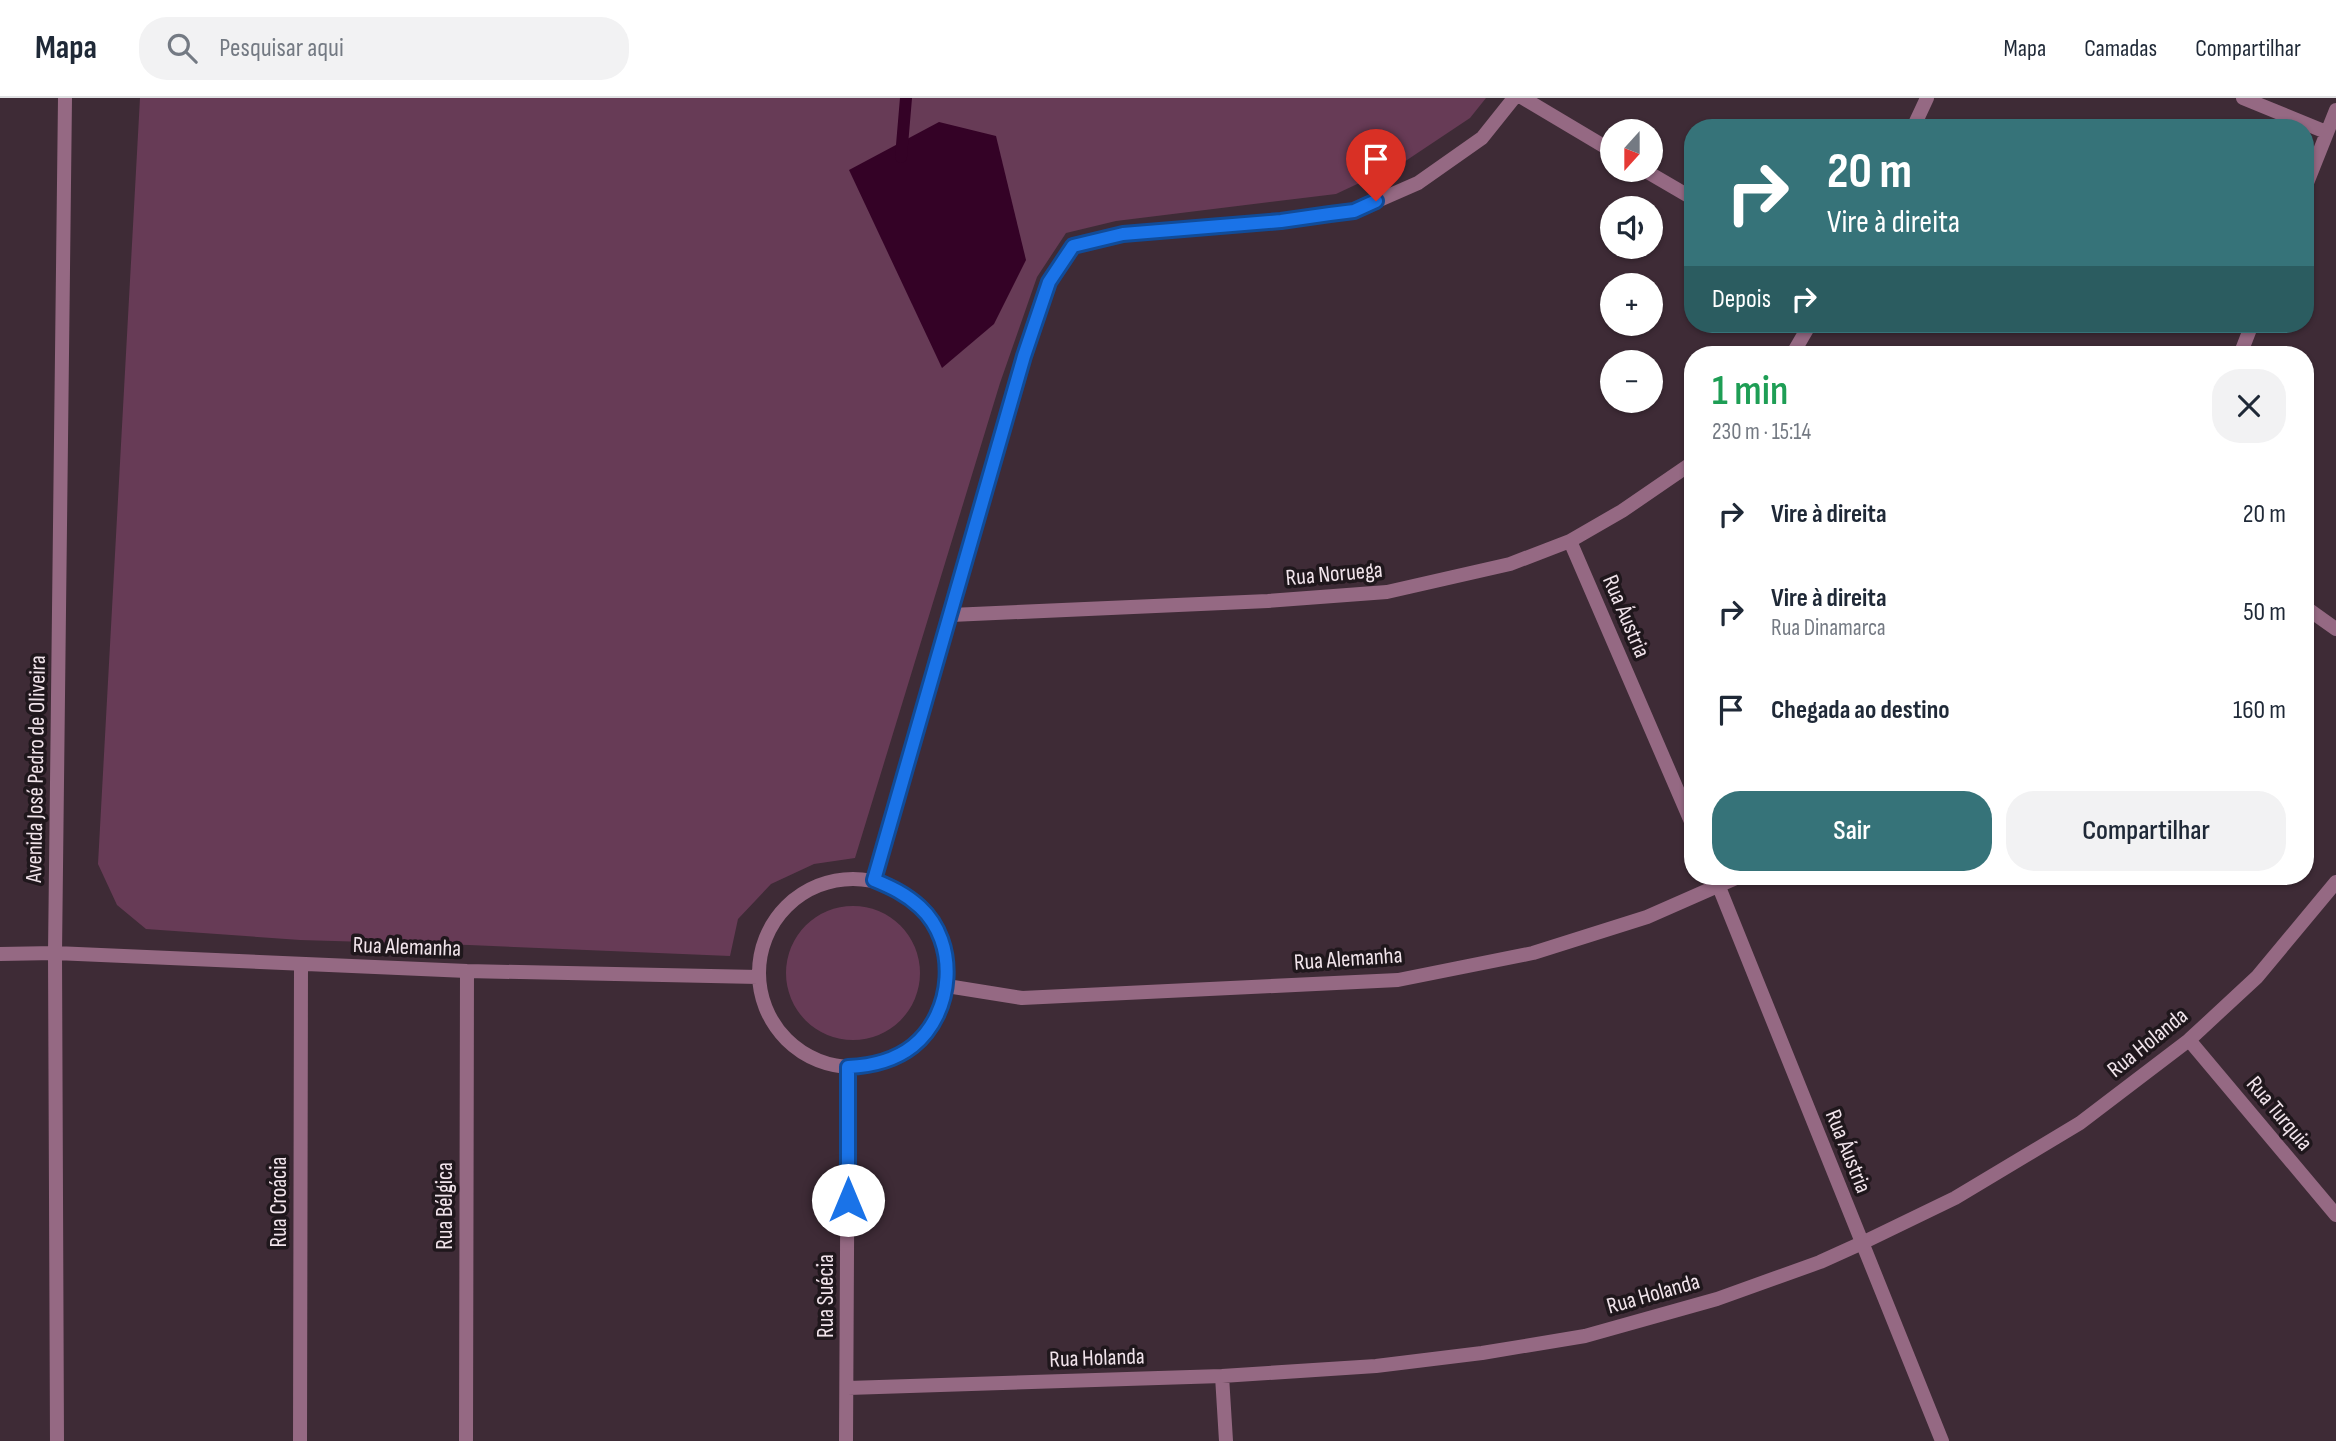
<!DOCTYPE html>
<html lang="pt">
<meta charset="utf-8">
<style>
:root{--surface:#fff;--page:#f2f2f3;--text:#1f2937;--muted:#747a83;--line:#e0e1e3;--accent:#367379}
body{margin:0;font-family:"Sofia Sans Condensed",sans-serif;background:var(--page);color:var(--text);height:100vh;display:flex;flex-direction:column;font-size:26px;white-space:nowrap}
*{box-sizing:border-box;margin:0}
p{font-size:23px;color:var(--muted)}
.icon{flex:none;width:38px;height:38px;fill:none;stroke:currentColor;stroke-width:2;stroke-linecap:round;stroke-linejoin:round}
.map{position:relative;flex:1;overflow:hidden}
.sheet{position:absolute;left:1684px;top:248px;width:630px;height:539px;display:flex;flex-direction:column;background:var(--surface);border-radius:28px;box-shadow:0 2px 5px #0004}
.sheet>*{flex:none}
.banner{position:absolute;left:1684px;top:21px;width:630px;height:214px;border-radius:28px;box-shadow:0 2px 5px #0004;background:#367379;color:#fff;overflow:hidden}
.needle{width:46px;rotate:201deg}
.buttons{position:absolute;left:1600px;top:21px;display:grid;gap:14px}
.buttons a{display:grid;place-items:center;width:63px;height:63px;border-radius:50%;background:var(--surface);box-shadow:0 2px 5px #0004;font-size:35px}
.pin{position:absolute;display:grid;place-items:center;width:60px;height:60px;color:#fff;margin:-72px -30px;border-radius:50% 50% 50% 0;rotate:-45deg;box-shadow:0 0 7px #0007}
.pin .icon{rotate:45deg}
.me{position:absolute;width:77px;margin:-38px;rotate:0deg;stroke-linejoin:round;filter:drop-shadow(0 0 5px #0008)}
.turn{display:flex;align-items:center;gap:24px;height:147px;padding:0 28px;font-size:32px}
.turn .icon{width:91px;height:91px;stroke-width:2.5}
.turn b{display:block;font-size:49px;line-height:60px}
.then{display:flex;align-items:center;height:66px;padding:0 28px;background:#0003;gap:14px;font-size:26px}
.round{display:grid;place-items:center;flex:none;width:74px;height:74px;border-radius:28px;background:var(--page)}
.overview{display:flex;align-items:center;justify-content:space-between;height:119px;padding:0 28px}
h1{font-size:42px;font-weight:600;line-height:52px;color:#1e9e55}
.action{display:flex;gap:14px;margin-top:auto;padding:14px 28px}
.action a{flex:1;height:80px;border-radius:28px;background:var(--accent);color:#fff;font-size:28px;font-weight:600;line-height:80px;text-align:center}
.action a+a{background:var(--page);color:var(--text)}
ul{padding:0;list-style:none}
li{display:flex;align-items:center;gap:21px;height:98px;padding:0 28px}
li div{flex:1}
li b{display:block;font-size:26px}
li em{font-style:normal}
header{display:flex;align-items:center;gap:42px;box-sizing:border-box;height:98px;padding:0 35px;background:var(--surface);border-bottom:2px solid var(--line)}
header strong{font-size:33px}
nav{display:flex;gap:38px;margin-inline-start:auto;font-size:24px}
.search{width:490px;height:63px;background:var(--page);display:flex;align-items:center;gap:18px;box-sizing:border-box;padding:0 24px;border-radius:28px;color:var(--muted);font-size:26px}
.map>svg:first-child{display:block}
</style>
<header>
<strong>Mapa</strong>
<div class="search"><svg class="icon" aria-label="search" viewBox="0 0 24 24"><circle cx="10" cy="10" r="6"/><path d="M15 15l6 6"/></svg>Pesquisar aqui</div>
<nav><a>Mapa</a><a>Camadas</a><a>Compartilhar</a></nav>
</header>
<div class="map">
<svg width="2336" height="1343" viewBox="0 0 2336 1343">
<rect width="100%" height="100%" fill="#3e2b36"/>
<path fill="#673b56" d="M140,0H1486L1470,20L1404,64L1336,96L1116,123L1066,135L1037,179L1000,285L855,760L814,766L771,786L738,821L730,858L469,847L300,842L146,831L117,807L98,766Z
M786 875a67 67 0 1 1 134 0a67 67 0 1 1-134 0Z"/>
<path fill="#340226" d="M939,24L996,38L1026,162L994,226L942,270L849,72Z"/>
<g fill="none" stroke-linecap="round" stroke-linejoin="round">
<path stroke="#340226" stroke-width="12" d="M901,59L906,0"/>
<path stroke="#956983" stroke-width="14" d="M1523,0L1612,53
M2243,0L2326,34
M1913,30L1927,0
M1644,72L1692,100
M2305,90L2336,12
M1792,257L1810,226
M2240,257L2252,226
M1570,443L1692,726
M2305,509L2336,531
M951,517L1268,503L1387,494L1510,466L1570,443L1622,413L1692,365
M1715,779L1942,1343
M759 875a94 94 0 1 1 188 0a94 94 0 1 1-188 0Z
M874,782L1024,258L1049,184L1073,148L1123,136L1281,123L1354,113L1418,85L1482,40L1514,0
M0,856L55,855L467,873L758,879
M947,888L1022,900L1398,882L1533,855L1647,819L1738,779
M2189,942L2336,1117
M1222,1278L1226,1343
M848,1290L1222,1278L1376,1268L1482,1255L1585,1238L1717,1201L1820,1164L1862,1145L1955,1100L2080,1025L2189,942L2257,879L2336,784
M57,1343L55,855L65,0
M300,1343L301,866
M466,1343L467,873
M846,1343L848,969"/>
</g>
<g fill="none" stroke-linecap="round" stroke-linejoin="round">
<defs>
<path id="route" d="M848,1102V969C872,968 894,963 913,948C954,915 959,845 920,809C906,796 891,789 874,782L1024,258L1049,184L1073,148L1123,136L1281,123L1330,116L1354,113L1376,103"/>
</defs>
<use href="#route" stroke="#114b97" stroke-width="18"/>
<use href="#route" stroke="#1a73e8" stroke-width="12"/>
</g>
<g text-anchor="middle" stroke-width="7" stroke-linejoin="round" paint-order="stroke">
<g font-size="23" fill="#f1e4eb" stroke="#1f171c">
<text transform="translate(1334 475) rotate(-5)" y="8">Rua Noruega</text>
<text transform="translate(1627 518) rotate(67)" y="8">Rua Áustria</text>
<text transform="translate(35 671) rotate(-89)" y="8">Avenida José Pedro de Oliveira</text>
<text transform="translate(407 848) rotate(2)" y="8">Rua Alemanha</text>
<text transform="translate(1348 860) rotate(-4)" y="8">Rua Alemanha</text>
<text transform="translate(2147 944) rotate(-39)" y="8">Rua Holanda</text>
<text transform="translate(2280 1015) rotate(50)" y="8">Rua Turquia</text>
<text transform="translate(1849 1053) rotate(68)" y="8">Rua Áustria</text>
<text transform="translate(278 1104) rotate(-90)" y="8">Rua Croácia</text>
<text transform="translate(444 1108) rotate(-90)" y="8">Rua Bélgica</text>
<text transform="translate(1653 1195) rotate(-16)" y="8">Rua Holanda</text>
<text transform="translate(825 1198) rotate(-90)" y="8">Rua Suécia</text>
<text transform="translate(1097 1259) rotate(-2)" y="8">Rua Holanda</text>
</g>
</g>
</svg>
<div class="buttons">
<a><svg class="needle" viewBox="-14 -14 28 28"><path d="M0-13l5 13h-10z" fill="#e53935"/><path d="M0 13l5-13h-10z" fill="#747a83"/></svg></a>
<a><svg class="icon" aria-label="sound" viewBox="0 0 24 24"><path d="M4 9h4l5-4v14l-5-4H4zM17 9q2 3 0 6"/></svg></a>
<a>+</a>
<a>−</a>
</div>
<div class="pin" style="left:1376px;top:103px;background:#d93025"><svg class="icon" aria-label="arrive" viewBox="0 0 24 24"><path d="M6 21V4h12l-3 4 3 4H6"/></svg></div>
<svg class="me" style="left:848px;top:1102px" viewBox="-20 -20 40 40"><circle r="19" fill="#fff"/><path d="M0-13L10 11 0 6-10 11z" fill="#1a73e8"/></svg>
<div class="banner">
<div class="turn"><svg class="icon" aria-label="right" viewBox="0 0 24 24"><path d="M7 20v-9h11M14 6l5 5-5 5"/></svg><div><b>20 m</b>Vire à direita</div></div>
<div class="then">Depois<svg class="icon" aria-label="right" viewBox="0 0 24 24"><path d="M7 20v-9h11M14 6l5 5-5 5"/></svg></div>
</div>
<section class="sheet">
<div class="overview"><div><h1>1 min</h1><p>230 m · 15:14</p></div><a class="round"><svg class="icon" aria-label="close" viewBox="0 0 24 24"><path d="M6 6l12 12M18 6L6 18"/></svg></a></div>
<ul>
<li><svg class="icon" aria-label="right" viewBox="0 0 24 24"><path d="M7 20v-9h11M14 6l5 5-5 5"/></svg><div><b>Vire à direita</b></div><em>20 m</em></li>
<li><svg class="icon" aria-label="right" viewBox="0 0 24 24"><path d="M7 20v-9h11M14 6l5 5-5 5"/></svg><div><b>Vire à direita</b><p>Rua Dinamarca</p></div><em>50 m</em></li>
<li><svg class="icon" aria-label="arrive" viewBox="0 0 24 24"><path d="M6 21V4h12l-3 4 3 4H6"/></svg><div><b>Chegada ao destino</b></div><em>160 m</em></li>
</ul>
<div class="action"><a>Sair</a><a>Compartilhar</a></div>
</section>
</div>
